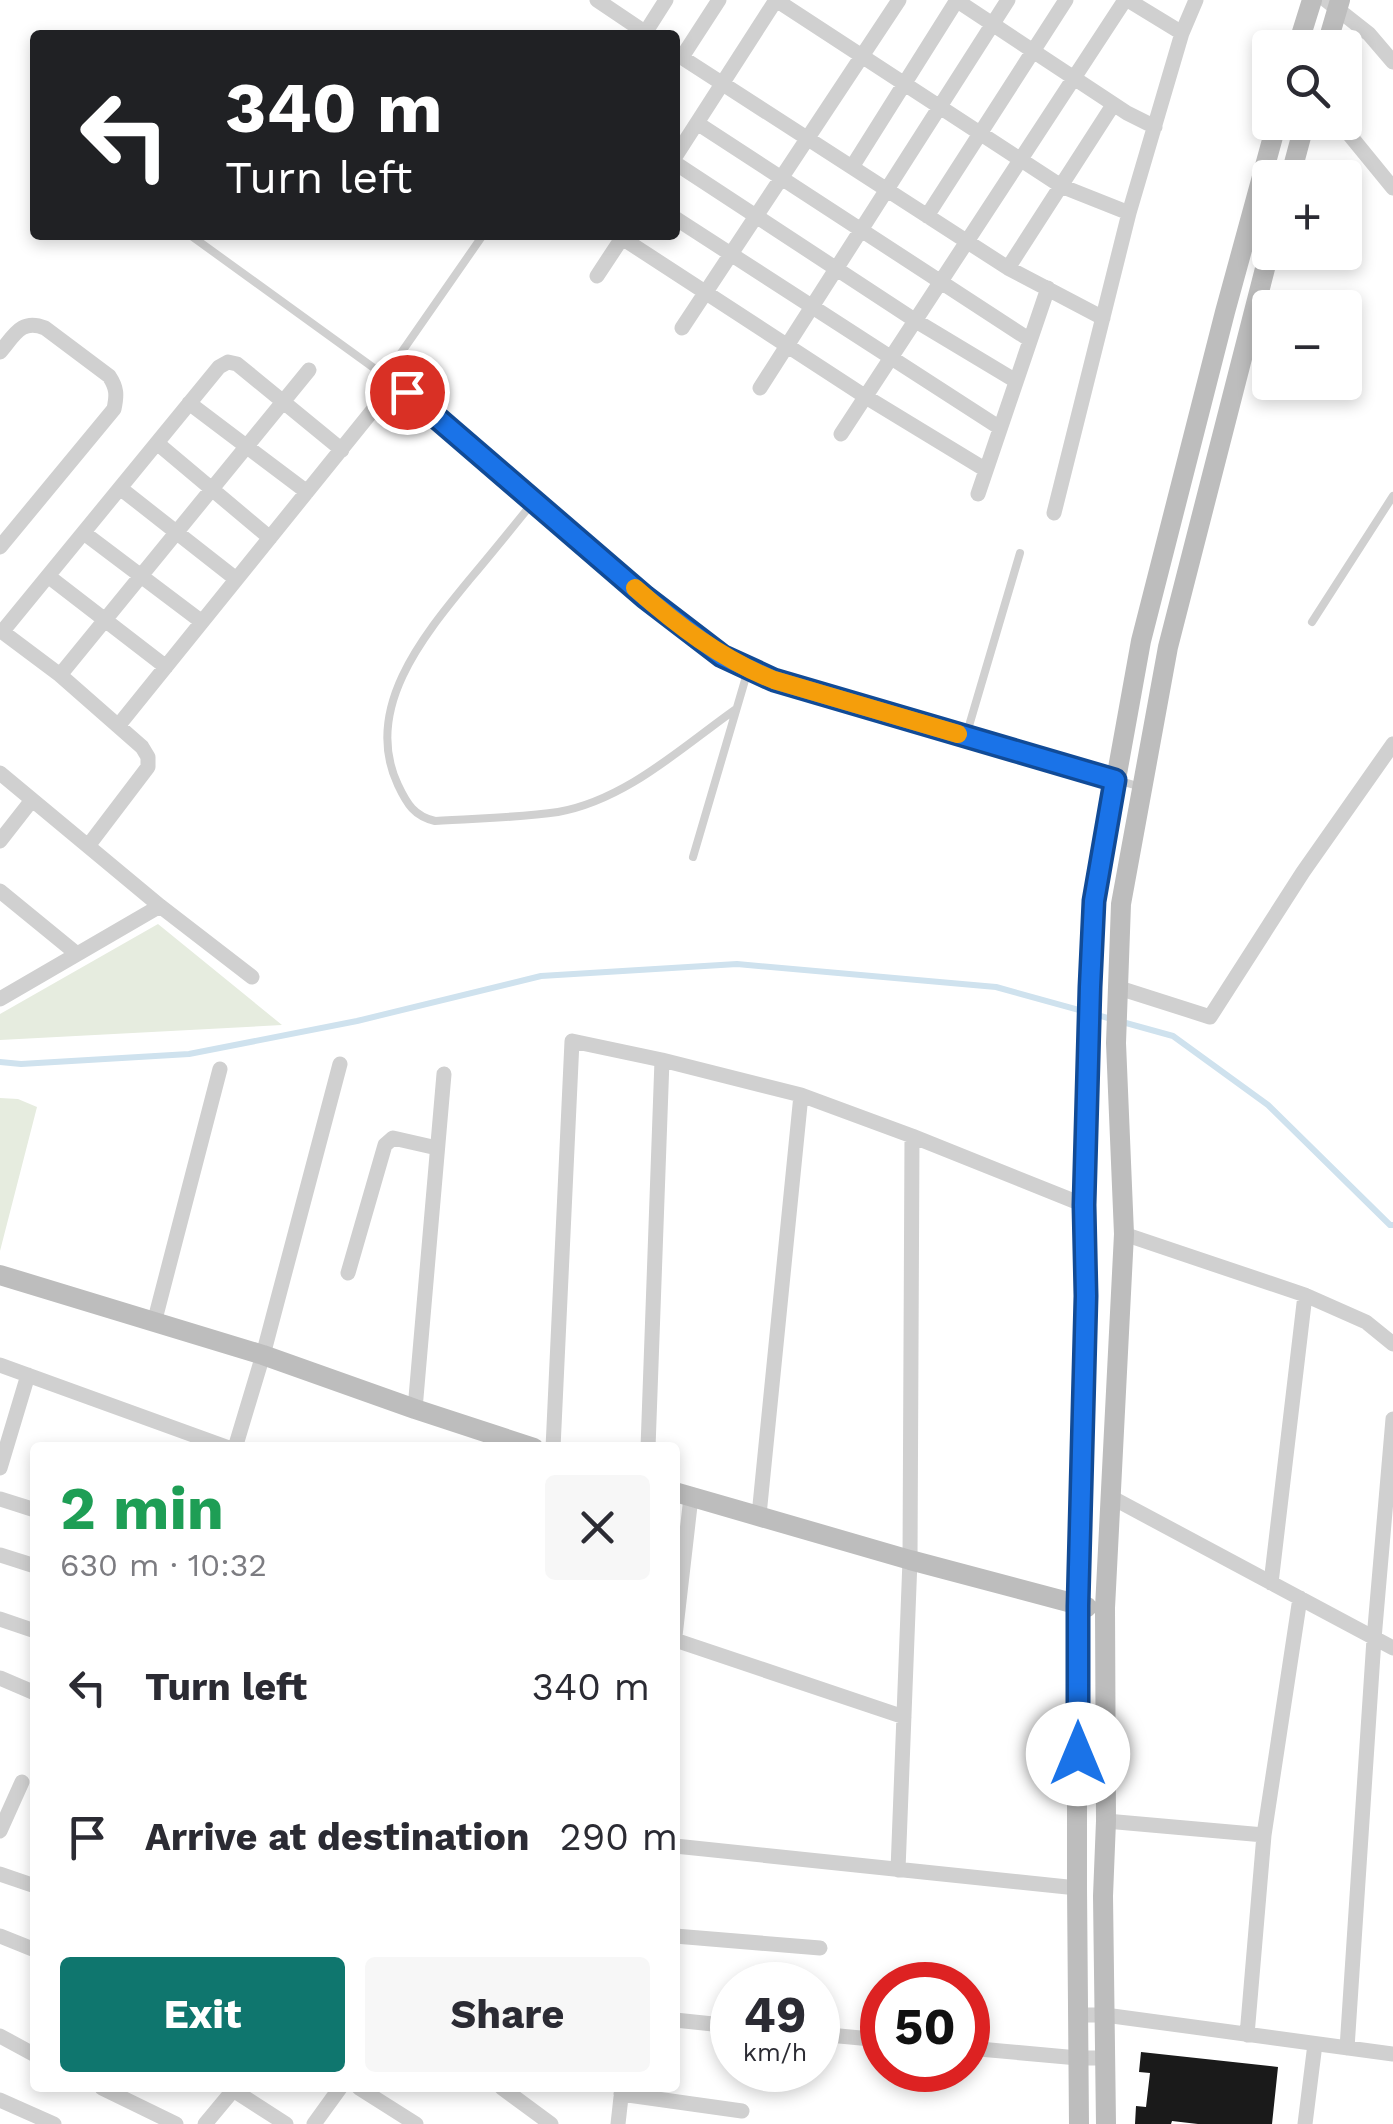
<!DOCTYPE html>
<meta charset="utf-8">
<style>
:root{--surface:#fff;--page:#f7f7f7;--text:#2b2b33;--muted:#7c7c81;--accent:#0f766e}
body{margin:0;font-family:"Work Sans",sans-serif;background:var(--page);color:var(--text);height:100vh;display:flex;flex-direction:column;font-size:38px;white-space:nowrap}
*{box-sizing:border-box;margin:0}
p{font-size:32px;color:var(--muted)}
.icon{flex:none;width:55px;height:55px;fill:none;stroke:currentColor;stroke-width:2;stroke-linecap:round;stroke-linejoin:round}
.map{position:relative;flex:1;overflow:hidden}
.details{position:absolute;left:30px;top:1442px;width:650px;height:650px;display:flex;flex-direction:column;background:var(--surface);border-radius:10px;box-shadow:0 5px 15px #0003}
.details>*{flex:none}
.banner{position:absolute;left:30px;top:30px;width:650px;height:210px;border-radius:10px;box-shadow:0 5px 15px #0003;background:#202124;color:#fff;overflow:hidden}
.buttons{position:absolute;left:1252px;top:30px;display:grid;gap:20px}
.buttons a{display:grid;place-items:center;width:110px;height:110px;border-radius:10px;background:var(--surface);box-shadow:0 5px 15px #0003;font-size:50px}
.speed{position:absolute;left:710px;top:1962px;display:flex;gap:20px;font-size:50px;font-weight:700;text-align:center}
.speed>*{display:grid;place-content:center;width:130px;height:130px;border-radius:50%;background:var(--surface);box-shadow:0 5px 15px #0003;line-height:1}
.speed small{font-size:25px;font-weight:400}
.speed .limit{border:15px solid #d22;background:#fff;color:#111}
.pin{position:absolute;display:grid;place-items:center;width:85px;height:85px;color:#fff;margin:-42px;border:5px solid #fff;border-radius:50%;box-shadow:0 2px 10px #0007}
.me{position:absolute;width:110px;margin:-55px;rotate:0deg;stroke-linejoin:round;filter:drop-shadow(0 0 8px #0008)}
.turn{display:flex;align-items:center;gap:35px;height:210px;padding:0 30px;font-size:45px}
.turn .icon{width:130px;height:130px;stroke-width:2.5}
.turn b{display:block;font-size:70px;line-height:85px}
.round{display:grid;place-items:center;flex:none;width:105px;height:105px;border-radius:10px;background:var(--page)}
.overview{display:flex;align-items:center;justify-content:space-between;height:170px;padding:0 30px}
h1{font-size:60px;font-weight:700;line-height:75px;color:#1e9e55}
.action{display:flex;gap:20px;margin-top:auto;padding:20px 30px}
.action a{flex:1;height:115px;border-radius:10px;background:var(--accent);color:#fff;font-size:40px;font-weight:700;line-height:115px;text-align:center}
.action a+a{background:var(--page);color:var(--text)}
ul{padding:0;list-style:none}
li{display:flex;align-items:center;gap:30px;height:150px;padding:0 30px}
li div{flex:1}
li b{display:block;font-size:38px}
li em{font-style:normal}
.map>svg:first-child{display:block}
</style>
<div class="map">
<svg width="1393" height="2124" viewBox="0 0 1393 2124">
<rect width="100%" height="100%" fill="#fff"/>
<path fill="#e6ecdf" d="M158,924L282,1025L0,1040V1014Z
M0,1098L18,1099L37,1107L0,1251Z"/>
<g fill="none" stroke-linecap="round" stroke-linejoin="round">
<path stroke="#cfe2ee" stroke-width="6" d="M0,1062L21,1064L189,1054L357,1021L541,976L737,964L996,987L1173,1036L1268,1105L1390,1225H1393"/>
</g>
<path fill="#1a1a1a" d="M1141,2052L1278,2067L1272,2124H1198L1172,2121L1171,2124H1135L1136,2106L1146,2107L1150,2073L1139,2072Z"/>
<g fill="none" stroke-linecap="round" stroke-linejoin="round">
<path stroke="#d0d0d0" stroke-width="8" d="M190,235L407,392L645,597L722,655L774,680L1141,787
M385,376L483,235
M534,501C513,527 492,553 470,579C424,635 362,709 398,785C407,804 414,816 435,821C475,818 519,818 558,812C626,800 682,747 736,709
M1312,622L1393,496
M966,736L1020,553
M693,857L748,670"/>
<path stroke="#d0d0d0" stroke-width="15" d="M597,0L649,35
M776,0L1061,186L1129,213
M956,0L1127,113L1155,127
M1128,0L1182,33
M1326,0L1369,34L1393,62
M645,33L666,0
M675,53L1008,268L1103,318
M682,57L719,0
M1339,122L1393,188
M697,123L1030,340
M675,157L776,0
M675,163L916,321L1016,381
M852,167L957,0
M927,216L1066,0
M675,218L1000,428
M622,238L866,397L986,470
M1008,268L1113,105
M597,276L624,235
M682,328L899,0
M0,352C14,336 21,318 45,328L109,376C117,388 117,395 114,409L0,547
M760,388L1008,0
M189,403L307,492
M841,434L1125,0
M157,443L270,538
M120,488L236,579
M978,494L1048,288
M1054,513L1129,213L1182,33L1196,0
M84,533L202,622
M48,576L166,667
M0,630L60,675L142,747L148,757V767L88,846
M2,632L219,367L228,362L237,364L342,450
M60,675L309,370
M118,726L373,410
M0,773L160,906L252,977
M0,841L32,800
M0,891L77,954
M1116,987L1210,1017L1303,872L1393,744
M0,999L160,906
M1124,1234L1305,1295L1366,1322L1393,1344
M348,1273L385,1145L393,1138L437,1148
M154,1323L220,1069
M0,1365L229,1448
M415,1409L444,1074
M235,1448L263,1355L340,1064
M553,1448L572,1041L662,1060L801,1095L912,1136L1084,1205
M648,1448L662,1060
M0,1468L28,1375
M1109,1496L1393,1648
M0,1499L35,1510
M759,1515L801,1095
M0,1555L35,1566
M1271,1583L1305,1295
M0,1619L35,1631
M675,1636L691,1497
M675,1640L904,1717
M0,1678L35,1693
M1106,1821L1264,1835
M0,1831L22,1782
M675,1846L1077,1888
M898,1870L910,1560L912,1136
M0,1874L35,1886
M0,1936L35,1950
M675,1936L820,1948
M1078,2015H1105L1393,2054
M675,2020L732,2026
M818,2034L882,2040
M1247,2035L1264,1835L1300,1598
M0,2036L35,2055
M968,2048L1078,2058H1105
M1347,2048L1374,1639L1393,1419
M102,2088L176,2124
M359,2088L416,2124
M502,2088L551,2124
M233,2090L286,2124
M621,2094L742,2111
M0,2100L54,2124
M205,2124L235,2088
M314,2124L340,2088
M618,2124L622,2088
M1305,2124L1315,2044"/>
<path stroke="#bdbdbd" stroke-width="20" d="M1297,48L1312,0
M1326,48L1340,0
M1290,178L1305,122
M0,1275L263,1355L415,1409L534,1448
M675,1492L910,1560L1087,1607
M1079,2124L1077,1888V1606L1086,1296L1084,1205L1089,987L1094,901L1141,641L1225,312L1277,122
M1106,2124L1103,1896L1106,1821L1105,1608L1124,1234L1116,1043L1121,904L1168,647L1270,249"/>
</g>
<g fill="none" stroke-linecap="round" stroke-linejoin="round">
<defs>
<path id="route" d="M407,392L645,597L722,656L774,680L1115,780L1094,901L1090,987L1084,1205L1086,1296L1078,1606V1754"/>
</defs>
<use href="#route" stroke="#114b97" stroke-width="25"/>
<use href="#route" stroke="#1a73e8" stroke-width="18"/>
<path stroke="#f59e0b" stroke-width="18" d="M635,588C677,625 721,659 774,680L958,734"/>
</g>
</svg>
<div class="buttons">
<a><svg class="icon" aria-label="search" viewBox="0 0 24 24"><circle cx="10" cy="10" r="6"/><path d="M15 15l6 6"/></svg></a>
<a>+</a>
<a>−</a>
</div>
<div class="speed"><div>49<small>km/h</small></div><div class="limit">50</div></div>
<div class="pin" style="left:407px;top:392px;background:#d93025"><svg class="icon" aria-label="arrive" viewBox="0 0 24 24"><path d="M6 21V4h12l-3 4 3 4H6"/></svg></div>
<svg class="me" style="left:1078px;top:1754px" viewBox="-20 -20 40 40"><circle r="19" fill="#fff"/><path d="M0-13L10 11 0 6-10 11z" fill="#1a73e8"/></svg>
<div class="banner">
<div class="turn"><svg class="icon" aria-label="left" viewBox="0 0 24 24"><path d="M17 20v-9H6M10 6l-5 5 5 5"/></svg><div><b>340 m</b>Turn left</div></div>
</div>
<section class="details">
<div class="overview"><div><h1>2 min</h1><p>630 m · 10:32</p></div><a class="round"><svg class="icon" aria-label="close" viewBox="0 0 24 24"><path d="M6 6l12 12M18 6L6 18"/></svg></a></div>
<ul>
<li><svg class="icon" aria-label="left" viewBox="0 0 24 24"><path d="M17 20v-9H6M10 6l-5 5 5 5"/></svg><div><b>Turn left</b></div><em>340 m</em></li>
<li><svg class="icon" aria-label="arrive" viewBox="0 0 24 24"><path d="M6 21V4h12l-3 4 3 4H6"/></svg><div><b>Arrive at destination</b></div><em>290 m</em></li>
</ul>
<div class="action"><a>Exit</a><a>Share</a></div>
</section>
</div>
